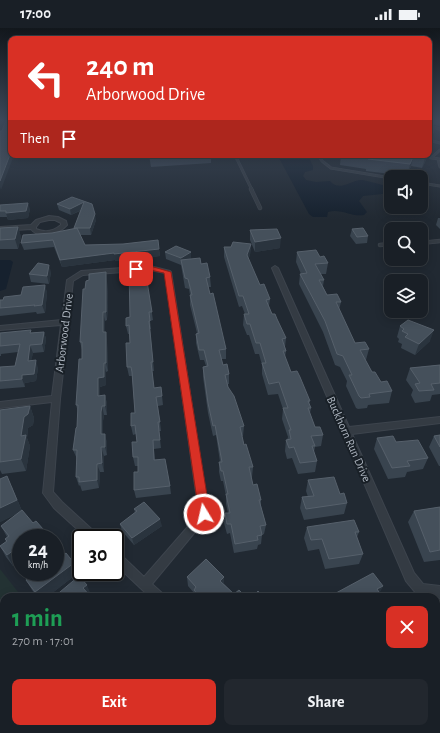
<!DOCTYPE html>
<meta charset="utf-8">
<style>
:root{--surface:#191f26;--page:#22272e;--text:#f1f3f6;--muted:#9fa2a7;--line:#373d43;--accent:#d93025}
body{margin:0;font-family:"Alegreya Sans",sans-serif;background:var(--page);color:var(--text);height:100vh;display:flex;flex-direction:column;font-size:15px;white-space:nowrap}
*{box-sizing:border-box;margin:0}
p{font-size:13px;color:var(--muted)}
.icon{flex:none;width:22px;height:22px;fill:none;stroke:currentColor;stroke-width:2;stroke-linecap:round;stroke-linejoin:round}
.map{position:relative;flex:1;overflow:hidden}
.side{position:absolute;left:0px;top:565px;width:440px;height:140px;display:flex;flex-direction:column;background:var(--surface);border-radius:12px 12px 0 0;box-shadow:0 2px 10px #0003,0 0 0 1px var(--line)}
.side>*{flex:none}
.top-card{position:absolute;left:8px;top:8px;width:424px;height:122px;border-radius:8px;box-shadow:0 2px 10px #0003,0 0 0 1px var(--line);background:#d93025;color:#fff;overflow:hidden}
.buttons{position:absolute;left:384px;top:142px;display:grid;gap:8px}
.buttons a{display:grid;place-items:center;width:44px;height:44px;border-radius:8px;background:var(--surface);box-shadow:0 2px 10px #0003,0 0 0 1px var(--line);font-size:20px}
.speed{position:absolute;left:12px;top:501px;display:flex;gap:8px;font-size:20px;font-weight:700;text-align:center}
.speed>*{display:grid;place-content:center;width:52px;height:52px;border-radius:50%;background:var(--surface);box-shadow:0 2px 10px #0003,0 0 0 1px var(--line);line-height:1}
.speed small{font-size:10px;font-weight:400}
.speed .limit{border:2px solid #111;border-radius:6px;background:#fff;color:#111}
.pin{position:absolute;display:grid;place-items:center;width:34px;height:34px;color:#fff;margin:-17px;border-radius:8px;box-shadow:0 2px 6px #0006}
.me{position:absolute;width:44px;margin:-22px;rotate:351deg;stroke-linejoin:round;filter:drop-shadow(0 0 3px #0008)}
.turn{display:flex;align-items:center;gap:14px;height:84px;padding:0 12px;font-size:18px}
.turn .icon{width:52px;height:52px;stroke-width:2.5}
.turn b{display:block;font-size:28px;line-height:34px}
.then{display:flex;align-items:center;height:38px;padding:0 12px;background:#0003;gap:8px;font-size:15px}
.round{display:grid;place-items:center;flex:none;width:42px;height:42px;border-radius:8px;background:var(--page)}
.headline{display:flex;align-items:center;justify-content:space-between;height:68px;padding:0 12px}
h1{font-size:24px;font-weight:600;line-height:30px;color:#1e9e55}
.action{display:flex;gap:8px;margin-top:auto;padding:8px 12px}
.action a{flex:1;height:46px;border-radius:8px;background:var(--accent);color:#fff;font-size:16px;font-weight:600;line-height:46px;text-align:center}
.action a+a{background:var(--page);color:var(--text)}
.status{display:flex;justify-content:space-between;align-items:center;height:28px;padding:0 20px;background:var(--surface);direction:ltr}
.status svg{height:11px;fill:currentColor}
.map>svg:first-child{display:block}
</style>
<div class="status"><b>17:00</b><svg viewBox="0 0 49 12"><path d="M0 12V9h3v3zM5 12V6h3v6zM10 12V3h3v9zM15 12V0h3v12zM26 1h20v11H26zM47 4h2v5h-2z"/></svg></div>
<div class="map">
<svg width="440" height="705" viewBox="0 0 440 705">
<rect width="100%" height="100%" fill="#212932"/>
<path fill="#233233" d="M0,541L22,569H4V701H125L129,705H0Z"/>
<path fill="#16212e" d="M299,127L309,130L313,138V142L305,144L303,148L306,152L316,154L330,153C339,164 350,153 360,152C364,151 383,158 391,158V165L363,168L359,173L367,184L364,187C351,189 341,180 328,184L327,189H313L309,186L278,128Z
M0,232H10L13,234L6,261L0,263Z"/>
<g fill="none" stroke-linecap="round" stroke-linejoin="round">
<defs>
<path id="service-far1" d="M429,98L440,101
M434,100L429,112L440,115
M440,122L431,130L440,131
M143,127H145
M235,127L252,162
M318,127L322,133L331,140L391,150
M438,131L440,139
M421,155L440,158"/>
<path id="service" d="M251,161L260,180
M421,215L440,213
M380,217L391,216"/>
<path id="minor" d="M49,188L58,189L66,193L67,197C59,206 39,212 31,201L0,203V199L31,197L36,192ZM49,192H55L61,195V197C54,203 45,205 36,201V199L40,194Z
M150,238L170,243L171,244L209,487L152,556L162,565L164,569H150L115,536V524L119,525L144,549L199,486L165,245L150,242L83,247L73,253L60,371L53,464L62,474L98,507L99,510H87L54,480L43,465L52,374L0,380V374L52,368L61,297L0,302V298L62,292L67,252L81,243Z
M275,238L278,240L349,399L440,389V395L352,406L414,545L423,556L440,558V570L416,565L406,553L272,240Z
M287,701H303L305,705H289Z"/>
<path id="secondary" d="M429,92L440,93V97L429,95Z"/>
</defs>
<use href="#service-far1" stroke="#3d444d" stroke-width="3"/>
<use href="#service" stroke="#3d444d" stroke-width="4.5"/>
<use href="#minor" stroke="#3d444d" stroke-width="2"/>
<use href="#secondary" stroke="#3d444d" stroke-width="2"/>
<use href="#service-far1" stroke="#343b43" stroke-width="2"/>
<use href="#service" stroke="#343b43" stroke-width="3"/>
<use href="#minor" fill="#343b43" fill-rule="evenodd"/>
<use href="#secondary" fill="#424b56" fill-rule="evenodd"/>
</g>
<path fill="#39444f" d="M149,127H211V135L151,139Z
M341,127H427L426,132L422,140L411,138L407,148L366,143V141L340,137Z
M72,169L96,192L91,207H80L85,217L159,221L160,228L115,233V232L62,239L54,219L24,222L21,215L52,205L74,201L80,183L71,187L59,182L57,176Z
M0,177L30,181L28,190L8,192L7,189H0Z
M438,190H440V201L436,197Z
M18,199L21,209L18,221H0V200Z
M352,201L368,208L367,215L356,216L350,208Z
M250,202L280,220L255,224L250,212Z
M251,216L250,227L248,231L260,257L270,271L269,278L272,286L286,310L285,319L286,323L285,329L291,344L310,373L309,376L311,380L310,385L315,399L323,407L321,418L315,419L314,424L317,433L315,444L298,446L292,430L287,431L285,423L286,412H287L288,409L282,391L283,381L278,366L268,367L262,346V337L259,326H255L249,307H247L243,297L244,286H245L242,278L239,279L224,229V219H231Z
M165,224L191,231L201,236L210,249L211,259H208L226,321V331H221L223,337L229,346V356H228V359L244,398L243,408H242L244,417L253,439L252,449H251L253,457L261,472V478L266,497L264,506L262,507L261,516L258,517L257,521L234,525L230,505L227,506L224,495L225,485H228L226,476V468L223,453H221L219,444V434H220L216,407L213,408L208,385L203,349V339L206,338L204,332H200L196,315V306L197,305L190,277V267L189,261L185,260L181,237L166,231Z
M297,224L320,229L328,235L326,246H321L324,252L323,258L327,267L341,274L339,282L355,315L369,321L366,332H365L372,344L381,354L392,363L389,375L368,377L367,380L358,381L356,380L346,358L347,353L340,339L335,337L323,304L299,256L300,246H301L296,234Z
M145,241L153,292L150,293L151,301H150L154,343H152L154,360L161,359L163,377L158,378L161,403H159L161,420L154,421L155,432L170,458L171,466L136,470L134,462L138,444V438H135L133,429L137,414L136,406L133,407L131,398L135,385L132,348H129L127,339L130,315L129,306H128L126,298L130,289Z
M51,244L49,256L31,254L29,246Z
M107,253L108,274L107,292L105,293V304L107,313L108,343L106,344V357L100,359V367H105L107,376V387H104L103,393V406L107,414V427L104,428V444H100L99,460L82,463L80,457L79,458L76,449L77,431L73,422L77,399L78,384L76,377L82,331V322L80,314L85,261Z
M45,257L47,265L45,285L37,286L36,284L0,288V272H3L21,267Z
M400,298L430,313L415,327L401,320L402,316L398,314L399,311L397,309Z
M44,304L46,311L44,324L33,325L31,332L38,340L36,353L25,355V359L0,361V339L15,338L18,324L1,326V328H0V305H32Z
M440,337V366L432,367L430,373L415,375L411,367L413,362L406,352L410,340Z
M30,378L34,390L33,397L28,400L27,410L30,418L26,443L2,446L0,442V382Z
M440,407V438H439L429,419L434,408Z
M377,410L396,414L428,430L423,441L407,444L405,449L388,451L374,421Z
M308,452L340,466L347,475L344,486L304,492L300,480L302,469H308L306,463Z
M12,459L22,483L13,538L6,529L0,518L6,514L5,511L7,509L1,498L18,485L0,494Z
M440,479V532L424,534L408,494L414,483Z
M134,481L162,498L134,517L122,503L120,496L135,485Z
M307,499L359,504L357,509L363,526L359,536L325,541L319,521L308,523L304,510Z
M27,544H55L78,545L47,569H37L32,562L26,552L29,548Z
M187,549L224,556L234,566L246,569H194V565L188,558Z
M383,558L379,565L382,569H334L336,565Z"/>
<path fill="#2a343e" d="M11,124V127H14L1,162L0,159V153Z
M414,127L411,138L407,148L410,136Z
M426,127H427L426,132L422,140Z
M84,174L85,180L71,187L70,181Z
M28,175L30,181L28,190L8,192L6,185Z
M95,186L96,192L91,207L90,200Z
M18,199L21,209L18,221L15,211Z
M281,210L280,220L255,224V214Z
M251,216L250,227L246,237L247,227Z
M159,221L160,228L115,233V232L62,239L60,232L114,225Z
M191,224V231L181,233V230Z
M49,237L51,244L49,256L47,248Z
M106,244L107,253L108,274L107,292L106,284Z
M45,257L47,265L45,285L42,277Z
M103,284L105,293V313L103,304Z
M434,302L430,313L415,327L419,316Z
M44,304L46,311L44,324L42,316Z
M106,304L107,313L108,343L106,335Z
M30,317L33,325L30,340L28,333Z
M36,332L38,340L36,353L25,355V359L22,351V347Z
M104,335L106,344V357L100,359V376L98,368V350Z
M105,367L107,376V387L105,378Z
M30,378L34,390L33,397L28,400L27,410L30,418L26,443L21,431V408L24,389Z
M102,378L104,387L103,393V415L101,406V384Z
M105,406L107,414V427L105,419Z
M101,419L104,428V444L102,435Z
M97,436L100,444L99,460L97,452Z
M7,448L22,483L0,494V480Z
M160,491L162,498L134,517L132,510Z
M43,501L47,510H31Z
M21,517V532L13,538L7,527Z
M74,535L78,545L47,569H38L35,564Z
M224,549V558L220,553Z
M87,557L91,567L88,569L83,560Z
M383,558L378,568L377,561Z
M226,701H227V705H223Z"/>
<path fill="#45505b" stroke="#56606b" d="M6,92H11V124L0,153V103H2Z
M355,127H414L410,136L368,131L369,129Z
M418,127H426L425,128Z
M72,169L92,176L95,186L90,200H74L84,174L70,181L57,176Z
M28,175L26,183L6,185V183H0V177Z
M18,199L15,211L0,212V200Z
M77,200L85,217L123,216L158,212L159,221L114,226V225L60,232L53,212L21,215L23,207L52,205Z
M363,200L368,208L357,209L352,201Z
M277,201L281,210L255,214L250,202Z
M233,214L251,216L247,227L260,257L264,256L270,271L266,272L272,286H275L277,291L286,310L282,311L286,323H283L291,344L297,343L300,349L310,373H308L311,380H308L315,399H320L323,407L311,408L315,418H312L317,433L300,435L294,419L289,420L286,412L291,411L289,402H291L283,380H288L279,354L269,356L262,335H266L260,315H256L250,296H247L244,286H249L243,268H239L224,219H231Z
M176,218L191,224L181,230L165,224Z
M316,222L320,229L324,228L328,235L315,236L324,252H319L327,267L337,266L341,274H336L355,315L365,314L369,321L360,322L372,344H375L381,354L387,353L392,363L369,366L370,369L361,370L359,368L349,347H352L343,328L337,326L325,293L300,246L307,245L297,224Z
M200,230L201,236L207,235L210,249L206,250L210,266L213,265L226,321L219,322L223,337L227,336L229,346L225,347L228,359L234,368L244,398L240,399L244,417L246,416L253,439H249L253,457L257,456L261,472H259L266,497L260,498L262,507L257,508L258,512L235,516L231,496H227L225,485H230L226,466H228L223,443H221L219,434H222L215,397L213,398L208,375L203,339L208,338L204,322H199L196,306L199,305L190,267H192L188,251L185,250L181,232Z
M38,235L49,237L47,248L29,246Z
M145,241L152,284H149L150,293H149L153,334H151L154,360L161,359L162,368L156,369L160,394H158L160,412H153L154,432L165,431L170,458L134,462V444H138V429H133L132,414H137L135,397L131,398V385H135L132,344L131,339H127L126,315H130L129,297L126,298V290L130,289L129,242Z
M106,244V284H103V304H106V335H104V349L98,350V368L105,367V378H102L101,384V406H105V419H101L102,435L97,436V452L79,454V449H76L77,422H73L76,400L77,399L78,377H76L79,331H82V314H80L83,261H85L86,253L89,252V246Z
M45,257L42,277L34,278L35,277L0,280V272H3L4,269L21,267L23,259Z
M408,292L434,302L419,316L405,309L408,306L402,303L404,301L400,298Z
M31,302L30,305L44,304L42,316L30,317L28,333L36,332L34,346L22,347V351L0,353V339L15,338L20,316L0,318V305Z
M440,337V355L431,356L434,362L419,363L415,356L420,355L410,340Z
M30,378L28,386L24,389L21,408L26,407L21,431L0,434V382Z
M440,407V419L434,408Z
M393,408L396,414L418,412L428,430L407,433L410,438L392,440L377,410Z
M7,448L17,472L0,480V451Z
M334,449L340,466L344,465L347,475L306,481L302,469L314,468L308,452Z
M144,474L160,491L132,510L120,496L137,483L134,481Z
M440,479V522L430,524L414,483Z
M22,482L33,495L36,493L43,501L31,510H21V517L7,527L0,518L7,513L5,511L9,508L1,498Z
M354,492L359,504H355L363,526L329,531L322,511L311,512L307,499Z
M66,525L74,535L35,564L26,552L30,547L28,544H55V533Z
M206,531L224,549L220,553L234,566L239,562L246,569H209L208,568L207,569H200L194,562L196,559L187,549Z
M373,545L383,558L377,561L382,569H339L336,565Z
M79,548L87,557L83,560L91,569H54Z
M258,563L264,569H246L250,565L253,568Z
M170,701H226L223,705H169L168,704Z"/>
<linearGradient id="sky" x2="0" y2="1"><stop stop-color="#12171c"/><stop offset="0.48" stop-color="#3d495a"/><stop offset="1" stop-color="#3d495a" stop-opacity="0"/></linearGradient>
<rect width="440" height="191" fill="url(#sky)"/>
<path fill="#d93025" stroke="#8d1f18" d="M150,238L171,244L210,486L208,490L204,492L200,490L199,486L164,245L150,242L136,243L133,241L136,239Z"/>
<g text-anchor="middle" stroke-width="4" stroke-linejoin="round" paint-order="stroke">
<g font-size="12" fill="#aeb6c0" stroke="#192027">
<text transform="translate(64 305) rotate(-83)" y="4">Arborwood Drive</text>
<text transform="translate(349 411) rotate(66)" y="4">Buckhorn Run Drive</text>
</g>
</g>
</svg>
<div class="buttons">
<a><svg class="icon" aria-label="sound" viewBox="0 0 24 24"><path d="M4 9h4l5-4v14l-5-4H4zM17 9q2 3 0 6"/></svg></a>
<a><svg class="icon" aria-label="search" viewBox="0 0 24 24"><circle cx="10" cy="10" r="6"/><path d="M15 15l6 6"/></svg></a>
<a><svg class="icon" aria-label="layers" viewBox="0 0 24 24"><path d="M12 4l9 5-9 5-9-5zM3 14l9 5 9-5"/></svg></a>
</div>
<div class="speed"><div>24<small>km/h</small></div><div class="limit">30</div></div>
<div class="pin" style="left:136px;top:241px;background:#d93025"><svg class="icon" aria-label="arrive" viewBox="0 0 24 24"><path d="M6 21V4h12l-3 4 3 4H6"/></svg></div>
<svg class="me" style="left:204px;top:486px" viewBox="-20 -20 40 40"><circle r="17" fill="#d93025" stroke="#fff" stroke-width="3"/><path d="M0-11L8 9 0 5-8 9z" fill="#fff"/></svg>
<div class="top-card">
<div class="turn"><svg class="icon" aria-label="left" viewBox="0 0 24 24"><path d="M17 20v-9H6M10 6l-5 5 5 5"/></svg><div><b>240 m</b>Arborwood Drive</div></div>
<div class="then">Then<svg class="icon" aria-label="arrive" viewBox="0 0 24 24"><path d="M6 21V4h12l-3 4 3 4H6"/></svg></div>
</div>
<section class="side">
<div class="headline"><div><h1>1 min</h1><p>270 m · 17:01</p></div><a class="round" style="background:#d93025;color:#fff"><svg class="icon" aria-label="close" viewBox="0 0 24 24"><path d="M6 6l12 12M18 6L6 18"/></svg></a></div>
<div class="action"><a>Exit</a><a>Share</a></div>
</section>
</div>
